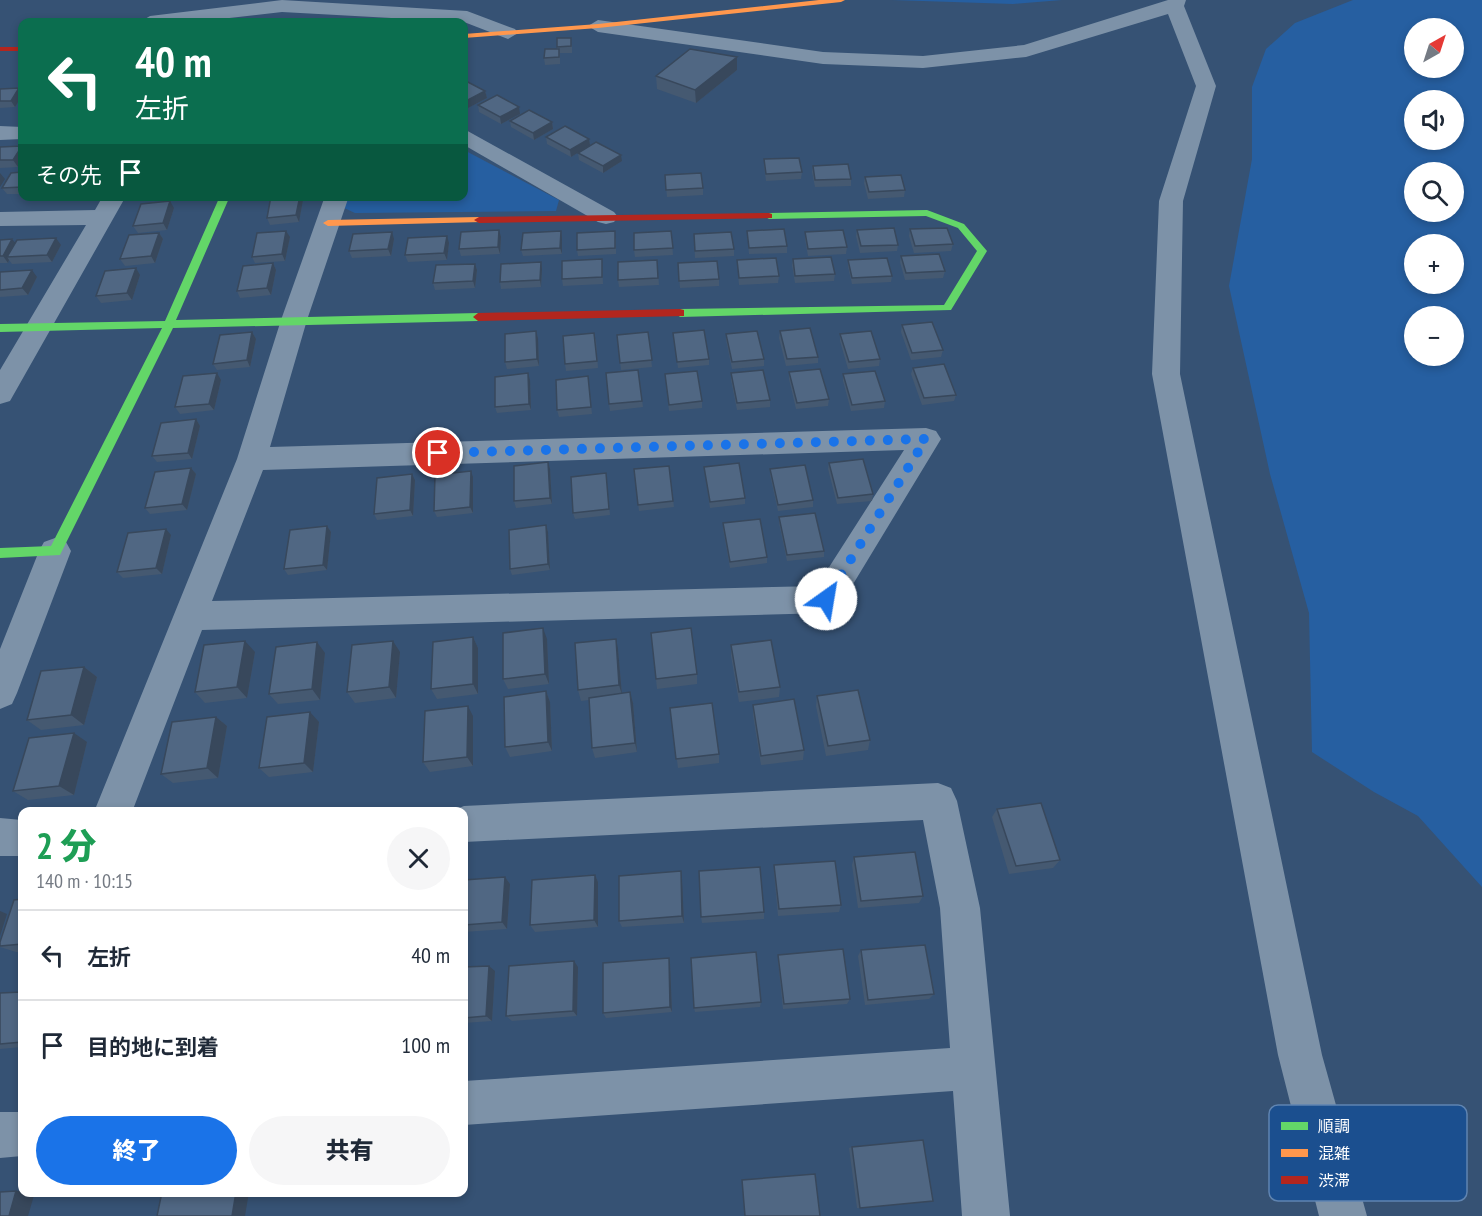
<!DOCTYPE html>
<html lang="ja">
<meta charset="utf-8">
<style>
:root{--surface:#fff;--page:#f6f6f7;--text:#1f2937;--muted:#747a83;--line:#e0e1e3;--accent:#1a73e8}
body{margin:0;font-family:"PT Sans Narrow","Noto Sans JP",sans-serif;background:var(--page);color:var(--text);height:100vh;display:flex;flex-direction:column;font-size:22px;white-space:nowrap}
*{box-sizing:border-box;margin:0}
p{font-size:20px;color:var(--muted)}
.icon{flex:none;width:33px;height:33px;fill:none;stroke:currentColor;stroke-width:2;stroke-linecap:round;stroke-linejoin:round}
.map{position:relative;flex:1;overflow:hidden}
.sheet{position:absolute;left:18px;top:807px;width:450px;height:390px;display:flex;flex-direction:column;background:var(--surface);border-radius:12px;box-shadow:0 3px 9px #0003}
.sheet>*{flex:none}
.top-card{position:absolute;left:18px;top:18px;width:450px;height:183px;border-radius:12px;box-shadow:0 3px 9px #0003;background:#0b6e4f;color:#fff;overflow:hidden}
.needle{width:39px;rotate:39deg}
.controls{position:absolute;left:1404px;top:18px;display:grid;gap:12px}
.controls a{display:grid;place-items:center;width:60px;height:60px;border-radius:50%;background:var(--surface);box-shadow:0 3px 9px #0003;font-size:30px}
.pin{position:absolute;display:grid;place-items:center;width:51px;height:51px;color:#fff;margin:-26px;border:3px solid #fff;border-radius:50%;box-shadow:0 2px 6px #0007}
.me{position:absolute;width:66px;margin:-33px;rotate:32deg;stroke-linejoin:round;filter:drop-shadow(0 0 4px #0008)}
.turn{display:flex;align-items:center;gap:21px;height:126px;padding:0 18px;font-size:27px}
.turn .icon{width:78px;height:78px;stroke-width:2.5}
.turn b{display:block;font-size:42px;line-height:51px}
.then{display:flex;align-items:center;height:57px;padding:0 18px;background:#0003;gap:12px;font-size:22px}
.round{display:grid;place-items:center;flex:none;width:63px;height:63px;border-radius:32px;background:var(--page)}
.head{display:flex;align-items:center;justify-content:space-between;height:102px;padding:0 18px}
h1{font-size:36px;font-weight:800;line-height:45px;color:#1e9e55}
.primary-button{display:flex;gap:12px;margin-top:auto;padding:12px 18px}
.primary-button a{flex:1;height:69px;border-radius:36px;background:var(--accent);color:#fff;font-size:24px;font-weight:800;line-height:69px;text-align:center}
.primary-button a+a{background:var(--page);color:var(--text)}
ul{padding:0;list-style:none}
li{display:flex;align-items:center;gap:18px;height:90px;padding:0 18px;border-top:2px solid var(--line)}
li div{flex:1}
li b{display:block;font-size:22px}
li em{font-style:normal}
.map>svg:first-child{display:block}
</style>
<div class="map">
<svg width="1482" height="1216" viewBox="0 0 1482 1216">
<rect width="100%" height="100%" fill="#365274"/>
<path fill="#265fa1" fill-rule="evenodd" d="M892,0H1062L1013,4Z
M1353,0H1482V887L1418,816L1374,792L1312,752L1309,613L1270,474L1229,286L1252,159V87L1266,49L1295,23ZM1414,28H1454V68H1414ZM1414,100H1454V140H1414ZM1414,172H1454V212H1414ZM1414,244H1454V284H1414ZM1414,316H1454V356H1414Z
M464,150L559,200L556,211L355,213L342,207L346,197L464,196Z"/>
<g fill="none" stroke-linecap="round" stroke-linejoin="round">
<path fill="#7d92a8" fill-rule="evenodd" d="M282,0L467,11L515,29L518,33L508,39L464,22L282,12L194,22H140L150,16Z
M1168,0H1186L1184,6L1216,86L1183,201L1180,374L1322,1055L1367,1216H1319L1278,1055L1152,374L1159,201L1196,86L1168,14L1026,57L923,68L823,64L598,32L588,26L598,20L823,52L923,56L1024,45Z
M0,126L22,127V139L0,140Z
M464,129L614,212L618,217L614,222L606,224L598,222L464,145Z
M103,196H126L10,401L0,404V370L86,225L0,226V212L95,210Z
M325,196H349L307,320L270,447L926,428L936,431L941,439L838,609L826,613L202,630L132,812H94L237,459L281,320ZM904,450L817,586L212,601L263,470Z
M55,538L66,542L71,551L17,693L12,704L0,709V649L39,551L44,542Z
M938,783L951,788L957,801L980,908L1010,1216H962L953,1091L464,1125V1081L950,1048L940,908L923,820L464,842V812L451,811L464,806Z
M0,818L22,820V856H0Z
M0,1112H22V1156L0,1158Z"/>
<path fill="#63d668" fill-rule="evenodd" d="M220,196H230L176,320L478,313L483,317L478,321L173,328L60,555L0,558V548L51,546L162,328L0,332V324L165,321Z
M927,210L964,224L987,251L951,310L680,317L675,313L680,309L944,305L977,251L958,228L926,216L769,219L764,216L769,213Z"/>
<path fill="#ff974d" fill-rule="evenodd" d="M819,0H845L841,2L598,28L464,38V34L598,24Z
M479,217L484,220L482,222L328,226L323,223L328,220Z"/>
<path fill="#b3261e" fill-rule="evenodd" d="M0,47H22V51H0Z
M769,213L772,214V218L479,223L474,220L479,217Z
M680,309L684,310V316L478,321L473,317L478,313Z"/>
</g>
<path fill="#455971" d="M572,45V53H560V64L545,65L544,58L557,49V47Z
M737,57V70L696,103L657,89L656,76Z
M464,80L485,91L487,98L468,108L464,105Z
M0,89L22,93V96L15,107L0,108Z
M478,105L520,114L501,124L479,112Z
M510,121L552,122L553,129L534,140L511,127Z
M546,137L589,139L590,145L571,157L547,144Z
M22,146V159L18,167L0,168V147Z
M578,153L622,161L603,173L579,160Z
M764,159L802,172L801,179L766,181L764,166Z
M813,166L851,179V186L815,187L812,172Z
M22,172V194H7L2,188Z
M665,175L703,188V195L667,197Z
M865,177L905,190L904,197L868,199L864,183Z
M303,200L299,222L270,225L267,218Z
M174,208L167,230L138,233L133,226Z
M910,229L953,244L951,251L914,253L909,236Z
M857,230L898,245L897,251L860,253L856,236Z
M561,231L562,238V254L523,256L521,250Z
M671,231L673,255L635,257L634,250Z
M747,231L787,246V253L749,254Z
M805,232L847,247L846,254L808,256L805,239Z
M159,233L163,239L155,263L125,266L120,259Z
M694,234L734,249V256L695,258Z
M290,237L285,261L255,263L252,257Z
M501,237L500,254L461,256L459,249Z
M616,238V254L578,256L577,250Z
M394,239L391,256L352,258L349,251Z
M0,240L15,243L61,245L52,262L12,264L9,260L8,263H0Z
M449,243L447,260L408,262L405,255Z
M901,256L945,271L943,278L905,280L900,262Z
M602,259L603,284L563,286L562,279Z
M793,259L835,274L834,281L795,283L792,265Z
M657,260L659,285L619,287L618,280Z
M737,260L779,276L778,283L739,285Z
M848,260L892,276L891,282L852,284L848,267Z
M541,262L542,269L541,287L501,289L500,282Z
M273,263L276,270L271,295L240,298L237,291Z
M678,263L719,279V286L680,288Z
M475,264L477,270L475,288L435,290L433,283Z
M0,272L37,277L28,295L0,297Z
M140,275L132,300L101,303L96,296Z
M902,325L943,350L941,357L911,360L901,332Z
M536,331L538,338L539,366L507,369L505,362Z
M780,331L818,357V363L786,366L779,338Z
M252,332L256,339L250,367L217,370L213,364Z
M648,332L652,367L621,370L617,335Z
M673,333L709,359V365L678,368Z
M726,334L764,359V366L732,369L726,340Z
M840,334L880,359L879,366L848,369L840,341Z
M596,339L598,368L566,371L565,364Z
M913,368L956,395L954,401L922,405L911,374Z
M638,370L643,407L610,411L609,404Z
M789,372L829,399L828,406L796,409L789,379Z
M731,373L770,400V407L737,410L731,380Z
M665,374L702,401V408L669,411Z
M843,374L885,401L884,408L851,411L843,381Z
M588,376L592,414L559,417L557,410Z
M221,380L214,410L180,414L175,407Z
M530,380L531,410L497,413L495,407Z
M196,419L200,426L192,459L157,462L152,456Z
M548,462L550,469L552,504L516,508L514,501Z
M829,463L873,494L872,501L837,504L828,469Z
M669,466L674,507L639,511L634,469Z
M704,467L745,498V504L710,508Z
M191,468L196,474L187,510L150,514L145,508Z
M770,469L813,500V507L778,511L770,475Z
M606,473L610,515L575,519L573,513Z
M473,477V513L437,517L434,511Z
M415,480L413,516L377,520L374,514Z
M779,517L824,551V557L787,561L779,523Z
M723,523L767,557V563L730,568L723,529Z
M546,525L548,532L550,570L512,575L510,569Z
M327,526L331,532L327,570L288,575L284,569Z
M171,535L162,574L123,578L117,572Z
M473,637L478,648V694L437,699L431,689Z
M547,639L549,684L508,689L503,679Z
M731,645L780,687L779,697L739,702L731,656Z
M618,649L622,694L630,692L633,703L637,752L595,758L592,748L589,700L581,701L578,690Z
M255,652L247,698L205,703L195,692Z
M400,652L396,698L355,703L347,692Z
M325,653L320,700L278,704L269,694Z
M84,667L97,677L84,725L41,730L27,720Z
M697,674V684L657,689L656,679Z
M546,691L550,702L552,751L510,757L505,747Z
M817,696L870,740L868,750L826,756L816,706Z
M753,705L804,750L803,760L761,765L753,715Z
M670,708L719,754V763L678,768Z
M473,716V766L430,772L423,762Z
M216,717L227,726L218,778L173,783L161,774Z
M319,722L313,772L269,777L259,768Z
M87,742L74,795L28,800L13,791Z
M997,809L1060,860L1053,868L1009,874L992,817Z
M854,857L923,896L919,903L858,908L852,865Z
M774,865L841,905L839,912L778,916L774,873Z
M681,871L682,879L684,923L622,927L619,921Z
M595,875L598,882V927L535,932L530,925Z
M505,877L510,884L507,929L464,932V880Z
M22,899V952H16L0,947V942Z
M764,912V919L702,923L701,917Z
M861,950L934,994L929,999L865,1005L858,956Z
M778,955L850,999L847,1004L783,1009L778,961Z
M670,964L672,1012L606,1018L603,1013Z
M464,967L495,971L492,1021L464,1023Z
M578,967L577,1016L512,1021L506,1016Z
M22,992V1047L0,1049V993Z
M761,1002L760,1007L695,1012L694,1008Z
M852,1147L860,1208H857L849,1148Z"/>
<path fill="#38485c" d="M737,57V70L696,103L695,90Z
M19,88L22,93V96L15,107L11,101Z
M485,91L487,98L468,108L466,101Z
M519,107L520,114L501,124L500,117Z
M552,122L553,129L534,140L533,133Z
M589,139L590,145L571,157L570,150Z
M22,146V159L18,167L13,160Z
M621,155L622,161L603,173V166Z
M0,173L5,179L0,187Z
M300,196H302L303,200L299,222L296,215Z
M170,201L174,208L167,230L163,223Z
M499,230L501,237L500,254L498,247Z
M286,231L290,237L285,261L282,254Z
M561,231L562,238V254L560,248Z
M392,232L394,239L391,256L388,249Z
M159,233L163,239L155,263L151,256Z
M447,236L449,243L447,260L444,253Z
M56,238L61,245L52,262L47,255Z
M12,239L18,246L7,257L9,260L8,263L3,256Z
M541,262L542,269L541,287L540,280Z
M273,263L276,270L271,295L267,288Z
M475,264L477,270L475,288L473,281Z
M136,268L140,275L132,300L127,293Z
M32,270L37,277L28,295L22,288Z
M536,331L538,338L539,366L537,359Z
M252,332L256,339L250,367L247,360Z
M217,373L221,380L214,410L209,404Z
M528,373L530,380L531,410L529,404Z
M196,419L200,426L192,459L188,453Z
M548,462L550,469L552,504L550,498Z
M191,468L196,474L187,510L182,504Z
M471,471L473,477V513L470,507Z
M412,474L415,480L413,516L410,510Z
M546,525L548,532L550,570L548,564Z
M327,526L331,532L327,570L323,565Z
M166,529L171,535L162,574L156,568Z
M543,628L547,639L549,684L545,674Z
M473,637L478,648V694L473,684Z
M616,639L618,649L622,695L619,685Z
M245,641L255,652L247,698L237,687Z
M393,641L400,652L396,698L389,687Z
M317,642L325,653L320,700L312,689Z
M84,667L97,677L84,725L71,715Z
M546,691L550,702L552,751L548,742Z
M630,692L633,703L637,752L635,743Z
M468,706L473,716V766L467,757Z
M310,712L319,722L313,772L304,763Z
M216,717L227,726L218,778L207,768Z
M74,733L87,742L74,795L59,786Z
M681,871L682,879L684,923L682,916Z
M595,875L598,882V927L594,920Z
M505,877L510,884L507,929L502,922Z
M0,911L7,914L0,936Z
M669,958L670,964L672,1012L670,1007Z
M574,961L578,967L577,1016L573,1011Z
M489,966L495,971L492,1021L486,1016Z
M16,1191H22V1192H35L28,1216H9Z
M236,1192H249L245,1216H232Z"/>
<path fill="#506783" stroke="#38485c" stroke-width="1.5" d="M557,38H571V46L557,47Z
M545,49H559V57L544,58Z
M690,49L737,57L695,90L656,76Z
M464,80L485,91L466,101L464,99Z
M19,88L11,101H0V89Z
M497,95L519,107L500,117L478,105Z
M529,110L552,122L533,133L510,121Z
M565,126L589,139L570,150L546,137Z
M596,142L621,155L603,166L578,153Z
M22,146L13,160H0V147Z
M799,158L802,172L766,174L764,159Z
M848,164L851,179L815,180L813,166Z
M22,172V187L2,188L11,173Z
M701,173L703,188L666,190L665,175Z
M901,175L905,190L869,192L865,177Z
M271,196H300L296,215L267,218Z
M170,201L163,223L133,226L141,204Z
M894,228L898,245L861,246L857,230Z
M947,228L953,244L915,246L910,229Z
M784,229L787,246L749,248L747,231Z
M499,230L498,247L459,249L461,232Z
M843,230L847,247L808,249L805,232Z
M286,231L282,254L252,257L257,233Z
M561,231L560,248L521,250L523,233Z
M615,231V248L577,250V233Z
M671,231L673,248L634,250V233Z
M392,232L388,249L349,251L353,234Z
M731,232L734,249L695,251L694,234Z
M159,233L151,256L120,259L129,235Z
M447,236L444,253L405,255L408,238Z
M56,238L47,255L7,257L17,240Z
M12,239L3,256H0V240Z
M939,254L945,271L906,273L901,256Z
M831,257L835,274L795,276L793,259Z
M776,258L779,276L739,278L737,260Z
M887,258L892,276L852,278L848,260Z
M602,259V277L562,279V261Z
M657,260L658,278L618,280V262Z
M717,261L719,279L679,281L678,263Z
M541,262L540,280L500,282L501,264Z
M273,263L267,288L237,291L243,266Z
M475,264L473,281L433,283L436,265Z
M136,268L127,293L96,296L105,271Z
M32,270L22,288L0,290V272Z
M932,322L943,350L912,353L902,325Z
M810,328L818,357L787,359L780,331Z
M704,330L709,359L677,362L673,333Z
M536,331L537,359L505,362V334Z
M757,331L764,359L732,362L726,334Z
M871,331L880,359L849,362L840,334Z
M252,332L247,360L213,364L220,335Z
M648,332L652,360L620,363L617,335Z
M594,333L597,361L565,364L563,336Z
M944,364L956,395L924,398L913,368Z
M820,369L829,399L797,403L789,372Z
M638,370L642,401L609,404L606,373Z
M763,370L770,400L737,403L731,373Z
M697,371L702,401L669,405L665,374Z
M875,371L885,401L852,405L843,374Z
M217,373L209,404L175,407L183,376Z
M528,373L529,404L495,407V377Z
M588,376L591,407L557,410L556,380Z
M196,419L188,453L152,456L161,423Z
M863,459L873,494L838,498L829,463Z
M548,462L550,498L514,501V466Z
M739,463L745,498L710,502L704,467Z
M805,465L813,500L778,505L770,469Z
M669,466L673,501L638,505L634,469Z
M191,468L182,504L145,508L155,472Z
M471,471L470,507L434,511L435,475Z
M606,473L609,509L573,513L571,477Z
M412,474L410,510L374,514L377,478Z
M815,513L824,551L787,555L779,517Z
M760,519L767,557L730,562L723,523Z
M546,525L548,564L510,569L509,530Z
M327,526L323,565L284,569L290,530Z
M166,529L156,568L117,572L128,533Z
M543,628L545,674L503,679V633Z
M691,628L697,674L656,679L651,633Z
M473,637V684L431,689L433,642Z
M616,639L619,685L578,690L575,643Z
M771,640L780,687L739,692L731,645Z
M245,641L237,687L195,692L204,645Z
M393,641L389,687L347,692L352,645Z
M317,642L312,689L269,694L276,647Z
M84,667L71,715L27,720L41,671Z
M858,690L870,740L828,746L817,696Z
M546,691L548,742L505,747L504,697Z
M630,692L635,743L592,748L589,698Z
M794,699L804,750L761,756L753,705Z
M712,703L719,754L676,759L670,708Z
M468,706L467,757L423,762L425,711Z
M310,712L304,763L259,768L267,717Z
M216,717L207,768L161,774L172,722Z
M74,733L59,786L13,791L29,738Z
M1041,803L1060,860L1016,866L997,809Z
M915,852L923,896L861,901L854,857Z
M835,861L841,905L779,909L774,865Z
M760,867L764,912L701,917L699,871Z
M681,871L682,916L619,921V876Z
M595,875L594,920L530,925L532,880Z
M505,877L502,922L464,925V880Z
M22,899V944L0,946V942L14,900Z
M925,945L934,994L868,1000L861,950Z
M843,949L850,999L784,1004L778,955Z
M756,952L761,1002L694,1008L691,958Z
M669,958L670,1007L603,1013V963Z
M574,961L573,1011L506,1016L509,966Z
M489,966L486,1016L464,1018V967Z
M22,992V1042L0,1044V993Z
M923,1140L933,1201L860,1208L852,1147Z
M815,1174L820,1216H745L742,1180Z
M16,1191L9,1216H0V1192Z
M162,1192H236L232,1216H157Z"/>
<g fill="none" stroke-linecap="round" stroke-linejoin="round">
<path stroke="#1a73e8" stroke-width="10" stroke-dasharray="0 18" d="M438,453L926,439L826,599"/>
</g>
<rect x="1269" y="1105" width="198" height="96" rx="9" fill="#1b4f8f" stroke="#5f84b1" stroke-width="1.5"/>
<rect x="1281" y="1122" width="27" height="8" fill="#63d668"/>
<rect x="1281" y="1149" width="27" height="8" fill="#ff974d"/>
<rect x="1281" y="1176" width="27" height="8" fill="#b3261e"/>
<g font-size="16" fill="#fff">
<text x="1318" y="1132">順調</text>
<text x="1318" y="1159">混雑</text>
<text x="1318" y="1186">渋滞</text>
</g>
</svg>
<div class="controls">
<a><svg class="needle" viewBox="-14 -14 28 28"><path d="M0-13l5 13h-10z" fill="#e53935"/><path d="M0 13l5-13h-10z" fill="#747a83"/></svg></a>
<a><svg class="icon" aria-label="sound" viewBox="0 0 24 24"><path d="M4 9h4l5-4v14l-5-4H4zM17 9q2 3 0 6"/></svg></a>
<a><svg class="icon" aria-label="search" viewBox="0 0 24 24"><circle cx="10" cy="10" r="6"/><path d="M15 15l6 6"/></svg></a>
<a>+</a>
<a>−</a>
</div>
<div class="pin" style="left:438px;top:453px;background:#d93025"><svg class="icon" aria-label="arrive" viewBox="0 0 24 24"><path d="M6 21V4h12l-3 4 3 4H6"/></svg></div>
<svg class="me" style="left:826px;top:599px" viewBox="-20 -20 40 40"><circle r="19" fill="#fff"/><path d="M0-13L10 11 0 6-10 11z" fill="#1a73e8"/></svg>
<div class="top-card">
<div class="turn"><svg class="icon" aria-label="left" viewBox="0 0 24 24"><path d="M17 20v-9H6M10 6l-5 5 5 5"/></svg><div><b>40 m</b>左折</div></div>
<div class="then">その先<svg class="icon" aria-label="arrive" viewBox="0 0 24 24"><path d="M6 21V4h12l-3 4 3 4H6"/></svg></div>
</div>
<section class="sheet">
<div class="head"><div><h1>2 分</h1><p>140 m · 10:15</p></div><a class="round"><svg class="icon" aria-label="close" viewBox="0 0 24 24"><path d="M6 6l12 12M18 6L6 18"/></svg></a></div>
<ul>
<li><svg class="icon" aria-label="left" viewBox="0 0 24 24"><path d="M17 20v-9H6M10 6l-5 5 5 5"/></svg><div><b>左折</b></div><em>40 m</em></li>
<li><svg class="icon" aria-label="arrive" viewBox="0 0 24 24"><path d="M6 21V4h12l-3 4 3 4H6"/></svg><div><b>目的地に到着</b></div><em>100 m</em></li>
</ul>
<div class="primary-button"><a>終了</a><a>共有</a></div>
</section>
</div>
